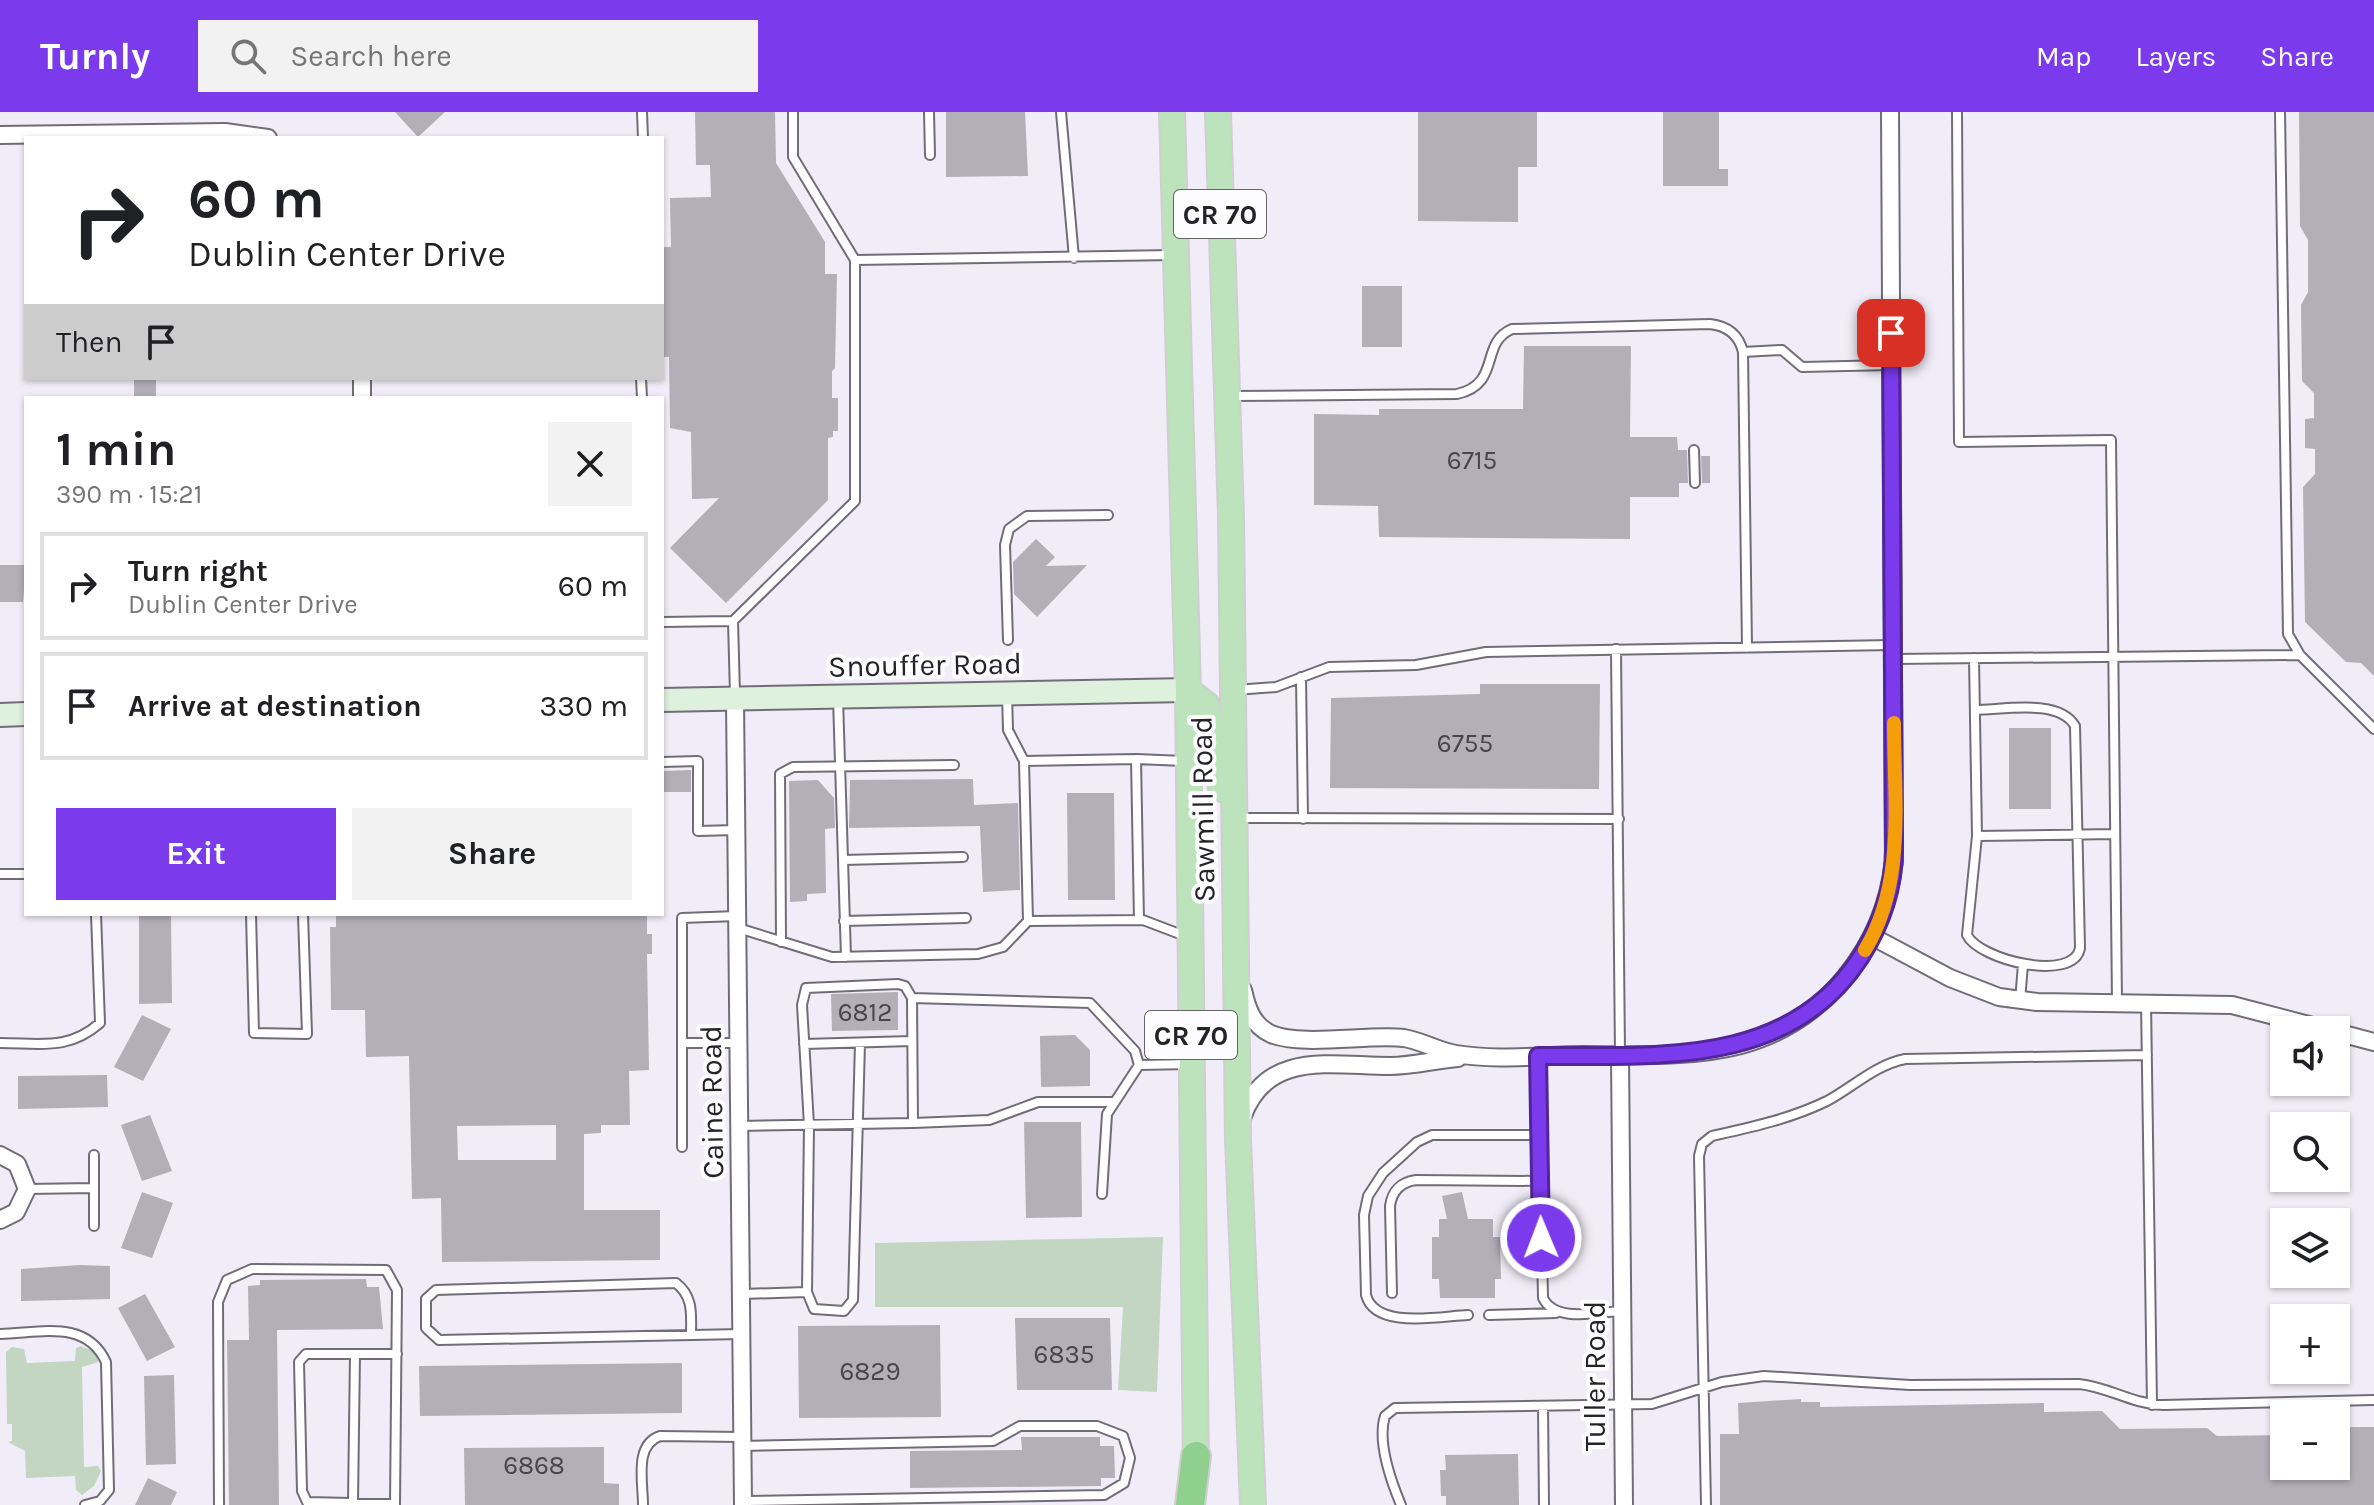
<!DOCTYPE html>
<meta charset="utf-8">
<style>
:root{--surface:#fff;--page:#f2f2f2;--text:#202124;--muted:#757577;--line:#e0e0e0;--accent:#7c3aed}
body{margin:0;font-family:Karla,sans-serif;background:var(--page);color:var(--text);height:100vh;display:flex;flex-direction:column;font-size:30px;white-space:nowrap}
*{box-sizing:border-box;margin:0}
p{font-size:26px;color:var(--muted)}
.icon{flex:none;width:44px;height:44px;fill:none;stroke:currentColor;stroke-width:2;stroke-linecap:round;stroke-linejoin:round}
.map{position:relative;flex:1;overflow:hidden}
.panel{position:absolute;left:24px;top:284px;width:640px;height:520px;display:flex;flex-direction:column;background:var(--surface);border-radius:0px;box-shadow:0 2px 6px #0004}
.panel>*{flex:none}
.top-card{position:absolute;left:24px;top:24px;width:640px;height:244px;border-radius:0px;box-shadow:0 2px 6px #0004;background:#fff;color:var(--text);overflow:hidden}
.buttons{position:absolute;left:2270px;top:904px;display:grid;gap:16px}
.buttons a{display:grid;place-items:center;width:80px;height:80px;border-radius:0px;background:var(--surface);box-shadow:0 2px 6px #0004;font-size:40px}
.pin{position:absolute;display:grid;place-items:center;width:68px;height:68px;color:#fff;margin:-34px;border-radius:16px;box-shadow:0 4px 12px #0006}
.me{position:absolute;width:88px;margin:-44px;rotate:359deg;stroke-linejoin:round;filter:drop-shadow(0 0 6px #0008)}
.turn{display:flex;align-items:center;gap:28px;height:168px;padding:0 32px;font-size:36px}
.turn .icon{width:104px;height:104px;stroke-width:2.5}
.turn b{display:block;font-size:56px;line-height:68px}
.then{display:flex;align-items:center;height:76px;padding:0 32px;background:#0003;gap:16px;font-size:30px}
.round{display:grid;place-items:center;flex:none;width:84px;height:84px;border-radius:0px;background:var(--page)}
.head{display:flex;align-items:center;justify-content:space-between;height:136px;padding:0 32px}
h1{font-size:48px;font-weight:700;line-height:60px}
.button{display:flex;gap:16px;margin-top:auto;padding:16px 32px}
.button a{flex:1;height:92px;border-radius:0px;background:var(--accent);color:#fff;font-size:32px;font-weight:700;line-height:92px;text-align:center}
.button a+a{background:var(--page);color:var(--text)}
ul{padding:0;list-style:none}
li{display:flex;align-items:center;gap:24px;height:108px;margin:0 16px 12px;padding:0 16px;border:4px solid var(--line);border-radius:0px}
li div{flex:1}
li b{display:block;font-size:30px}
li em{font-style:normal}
header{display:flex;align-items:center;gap:48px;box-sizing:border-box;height:112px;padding:0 40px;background:var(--accent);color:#fff}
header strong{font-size:38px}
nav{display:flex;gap:44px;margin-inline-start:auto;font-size:28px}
.search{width:560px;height:72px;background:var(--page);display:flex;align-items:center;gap:20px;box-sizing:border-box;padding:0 28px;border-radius:0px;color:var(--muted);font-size:30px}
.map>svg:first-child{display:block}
</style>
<header>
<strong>Turnly</strong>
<div class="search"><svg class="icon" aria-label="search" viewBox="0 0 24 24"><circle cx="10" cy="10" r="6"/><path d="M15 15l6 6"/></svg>Search here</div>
<nav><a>Map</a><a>Layers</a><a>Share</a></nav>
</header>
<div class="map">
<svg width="2374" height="1393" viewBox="0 0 2374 1393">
<rect width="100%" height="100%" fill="#f1edf8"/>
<path fill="#c3d6c2" d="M1163,1125L1157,1280L1118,1278L1123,1195H875V1131Z
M81,1234L93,1239L99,1250L82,1255L84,1355L98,1354L101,1359L94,1374L82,1383L76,1378L75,1364L26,1366L25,1339L8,1330L12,1329V1312H7L6,1240L12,1235L24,1237L27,1251L75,1249L76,1236Z"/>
<path fill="#b2afb9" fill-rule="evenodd" d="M395,0H445L418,25Z
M695,0H775L776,51L825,130V162H837L835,256L832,259V286H838V319H833V325L828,326V388L726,491L670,436L719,386L692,387L691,320L670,316L669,245H662V135H671L670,86L711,85L710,53H696Z
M946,0H1025L1028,64L946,65Z
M1418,0H1537V55H1518V110L1418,109Z
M1663,0H1719V57H1728V74H1663Z
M2299,0H2374V564L2361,551L2346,550L2305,510L2303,375L2315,362V337L2305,336V307L2314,306V281L2302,269L2301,193L2308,180V128L2300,114Z
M1362,174H1402V235H1362Z
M1524,234H1631L1630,325H1677L1678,338H1687L1688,371H1679V385H1630V427L1379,425L1378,394L1314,393V302L1379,303V297H1523Z
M134,266H156V285L134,286Z
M1701,344H1710V371H1702Z
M1036,427L1055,445L1046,454L1087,453L1037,505L1014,482L1013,450Z
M0,453H26L23,490H0Z
M1480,572H1600L1599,677L1330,676L1331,586L1480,582Z
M2009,616H2051V697H2009Z
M691,658V680H662V659Z
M973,667L974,693L1018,691L1020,778L983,780L980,714L849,716L850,668Z
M818,668L834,686L835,716L825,717L826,781L807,782V789L790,790L789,669Z
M1067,681H1114L1115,788H1068Z
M171,802L172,891L139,892V803Z
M336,802H647V822H652V842H647L649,958L629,959L630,1013H601V1021L584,1022V1098H660V1148L442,1150L441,1086L412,1087L409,944L366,945L365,898H331L330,815H336ZM556,1013V1048H458L457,1014Z
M898,880V918L832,919L831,882Z
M142,903L171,917L143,969L114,955Z
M1075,923L1090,938V974L1041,975L1040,924Z
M107,963L108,995L18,997V964Z
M150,1003L172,1059L142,1069L121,1013Z
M1024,1010H1081L1082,1105L1026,1106Z
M142,1080L173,1091L152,1146L121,1136Z
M1462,1080L1468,1107H1493V1125H1500L1501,1167H1495V1186H1440L1439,1167H1432V1125H1439V1107H1447L1442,1084Z
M80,1153L110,1154V1187L21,1189V1157Z
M366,1167L367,1175H379L383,1217L277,1218L279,1393H229L227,1228H249L248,1174L260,1173V1168Z
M145,1182L175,1235L147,1249L118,1196Z
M1015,1206H1110L1112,1278H1017Z
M940,1213L941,1305L799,1306L798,1214Z
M682,1251V1301L420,1304L419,1254Z
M174,1263L176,1352L146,1353L144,1264Z
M1801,1287V1290H1820V1295L2044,1291V1300L2102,1299L2120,1317L2207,1316L2217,1324L2284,1323V1354H2336V1315H2374V1393H1720V1322H1739L1738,1291Z
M1021,1325H1100V1334H1114L1115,1366H1101V1374L910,1376V1339L1022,1338Z
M604,1335V1371L619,1372V1393H465L464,1336Z
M1518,1342L1519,1393H1446V1384H1441L1440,1358H1446L1445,1343Z
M148,1366L177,1380L171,1393H135Z"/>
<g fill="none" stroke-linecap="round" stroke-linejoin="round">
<defs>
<path id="lane" d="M642,0L643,26
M929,0L930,43
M1061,0L1074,146
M1957,0L1959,330L2111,328L2117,890
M2280,0L2288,522L2300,543L2374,617
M855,148L1174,143
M1743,240L1782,238L1802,255L1891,253
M641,266L642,286
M1230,284L1457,282C1502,272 1479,231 1512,217L1710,212C1728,214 1739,223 1743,240L1747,536
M1694,338L1695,371
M662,510L733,509
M1008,528L1005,433L1009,417L1027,404L1108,403
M1616,537L1620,943
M1974,546L1977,724L1967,823C1979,848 2074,871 2080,836L2075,614C2059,586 2003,598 1975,598
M1894,547L2300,543
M1301,565L1303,707
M1235,578L1276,575L1329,555L1416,553L1486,540L1892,533
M1007,582L1008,618L1024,649
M735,583L733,509L855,389V148L793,45V0
M838,586L846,845
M1136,647L1184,649
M662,650L698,649V719L736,718
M1235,706L1619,707
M1977,724L2115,722
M843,748L963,745
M0,762H26
M251,802L254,921L307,922L303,802
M844,809L966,806
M1028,809L1024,649L1136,647L1139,808
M738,816L832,845L978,842L1003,835L1028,809L1143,808L1185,824
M781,830L780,662L793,655L954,653
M2020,889L2023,852
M2146,890L2152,1293
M0,931C40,931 68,939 100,911L96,802
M682,931H738
M804,932L912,929
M1538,944L1543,1186C1555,1211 1598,1200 1622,1199
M913,1011L989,1008L1038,990H1115
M740,1014L913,1011L912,886L1090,891L1135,939L1139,953
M682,1035V806L737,804
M94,1043V1114
M27,1077L94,1076
M1102,1082L1107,1002L1139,953L1190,952
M807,1180L814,1197L844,1199L853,1188L860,931
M1392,1181L1390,1094C1392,1079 1401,1070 1416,1068L1540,1069
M742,1182L807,1180L809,1013L802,893L806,876L898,872L905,874L912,886
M1468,1203C1441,1204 1375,1218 1366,1183L1364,1103L1368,1084L1383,1061L1417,1030L1432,1023H1539
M1489,1203L1556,1201
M0,1222C41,1221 86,1207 106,1250L109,1378L100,1389L85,1393
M691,1223C691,1203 694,1185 676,1171L436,1178L426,1187V1216L439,1228L741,1222
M1543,1295L1544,1393
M742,1334L993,1329L1020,1314H1097L1123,1324L1130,1346L1124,1371L1104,1383L744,1389
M353,1390L355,1242
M395,1392L307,1390L302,1379L299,1250L306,1242H397
M219,1393L218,1190L227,1168L252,1157L386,1158L397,1178L395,1393
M643,1393C643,1369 634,1333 660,1324L741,1325
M1401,1393C1391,1369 1377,1329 1385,1304L1395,1296L1652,1292L1722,1270L1764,1264L1910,1273L2079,1272C2109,1275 2132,1292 2163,1293L2374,1288
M1706,1393L1699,1044L1702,1032L1712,1024C1752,1015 1790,1007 1827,989C1853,975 1875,953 1905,947L2147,943"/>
<path id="street" d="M0,23L225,20L268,26
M362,266V286
M735,587L743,1393
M1873,825L1950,866L1999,885L2037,890L2232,893L2328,918
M1243,878C1247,896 1252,913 1271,922C1302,935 1368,922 1404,926C1422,929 1438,939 1456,942C1497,949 1543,943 1584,943C1635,943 1691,946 1741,933C1826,910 1884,835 1894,749L1890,0
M2336,920L2374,930
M1620,943L1624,1393
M1242,1006C1266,937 1332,954 1390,954C1413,954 1435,948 1458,946
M0,1043L17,1052L27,1077L16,1100L0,1108"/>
<path id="secondary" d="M662,588L1188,578
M0,603L26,602"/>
<path id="primary" d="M1172,0L1188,578L1196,1361
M1218,0L1231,405L1238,1027L1253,1393
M1188,578L1207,593L1221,677"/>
<path id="highway" d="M1190,1393L1196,1344"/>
</defs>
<use href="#lane" stroke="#716d77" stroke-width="12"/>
<use href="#street" stroke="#716d77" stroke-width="20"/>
<use href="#secondary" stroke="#716d77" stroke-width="26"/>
<use href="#primary" stroke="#cfcfcf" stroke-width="28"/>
<use href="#highway" stroke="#cfcfcf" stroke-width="32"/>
<use href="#lane" stroke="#fff" stroke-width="8"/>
<use href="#street" stroke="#fff" stroke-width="16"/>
<use href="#secondary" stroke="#ddf1dd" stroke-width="22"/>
<use href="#primary" stroke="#bce3bc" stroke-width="24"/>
<use href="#highway" stroke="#8fd08f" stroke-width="28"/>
</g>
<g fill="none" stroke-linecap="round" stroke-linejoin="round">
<defs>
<path id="route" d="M1541,1126L1538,944C1653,943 1788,957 1860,846C1881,813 1894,777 1894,737L1891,221"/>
</defs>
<use href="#route" stroke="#51269a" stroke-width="20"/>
<use href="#route" stroke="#7c3aed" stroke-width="14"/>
<path stroke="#f59e0b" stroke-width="14" d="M1865,838C1906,770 1894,687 1894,611"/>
</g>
<g text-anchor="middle" stroke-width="8" stroke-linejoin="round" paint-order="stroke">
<g font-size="26" fill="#48464c">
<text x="1472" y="357">6715</text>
<text x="1465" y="640">6755</text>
<text x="865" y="909">6812</text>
<text x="1064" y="1251">6835</text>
<text x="870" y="1268">6829</text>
<text x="534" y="1362">6868</text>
</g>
<g fill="#fdfcfe" stroke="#656468" stroke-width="2">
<rect x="1174" y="78" width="92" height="48" rx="6"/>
<rect x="1145" y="899" width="92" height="48" rx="6"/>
</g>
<g font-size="28" font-weight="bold" fill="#242327">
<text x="1220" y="112">CR 70</text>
<text x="1191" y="933">CR 70</text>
</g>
<g font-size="30" fill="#242327" stroke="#fdfcfe">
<text transform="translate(925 553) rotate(-1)" y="10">Snouffer Road</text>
<text transform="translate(1203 697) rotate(-91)" y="10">Sawmill Road</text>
<text transform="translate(712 990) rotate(-91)" y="10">Caine Road</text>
<text transform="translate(1595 1264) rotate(-90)" y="10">Tuller Road</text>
</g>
</g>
</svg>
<div class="buttons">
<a><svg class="icon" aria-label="sound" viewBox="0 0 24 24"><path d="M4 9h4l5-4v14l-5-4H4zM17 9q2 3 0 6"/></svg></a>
<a><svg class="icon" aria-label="search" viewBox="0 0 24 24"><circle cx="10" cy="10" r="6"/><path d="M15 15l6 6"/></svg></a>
<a><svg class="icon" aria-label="layers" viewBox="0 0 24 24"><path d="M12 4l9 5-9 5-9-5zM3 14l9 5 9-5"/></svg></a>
<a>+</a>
<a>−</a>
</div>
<div class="pin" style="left:1891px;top:221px;background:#d93025"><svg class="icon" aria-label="arrive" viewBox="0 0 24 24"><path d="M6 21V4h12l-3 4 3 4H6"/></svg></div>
<svg class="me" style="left:1541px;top:1126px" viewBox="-20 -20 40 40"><circle r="17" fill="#7c3aed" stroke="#fff" stroke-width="3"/><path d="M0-11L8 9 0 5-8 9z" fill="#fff"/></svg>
<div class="top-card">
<div class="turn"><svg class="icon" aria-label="right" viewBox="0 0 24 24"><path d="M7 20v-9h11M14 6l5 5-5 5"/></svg><div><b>60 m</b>Dublin Center Drive</div></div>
<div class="then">Then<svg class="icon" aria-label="arrive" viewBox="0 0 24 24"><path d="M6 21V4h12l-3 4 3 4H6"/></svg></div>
</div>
<section class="panel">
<div class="head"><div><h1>1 min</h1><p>390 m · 15:21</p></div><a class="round"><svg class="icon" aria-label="close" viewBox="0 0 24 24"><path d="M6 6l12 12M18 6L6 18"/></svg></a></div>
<ul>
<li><svg class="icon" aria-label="right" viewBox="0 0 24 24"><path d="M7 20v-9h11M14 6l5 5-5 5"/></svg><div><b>Turn right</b><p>Dublin Center Drive</p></div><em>60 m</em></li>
<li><svg class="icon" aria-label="arrive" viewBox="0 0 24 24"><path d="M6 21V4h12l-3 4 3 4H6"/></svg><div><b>Arrive at destination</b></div><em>330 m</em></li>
</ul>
<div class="button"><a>Exit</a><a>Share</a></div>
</section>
</div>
